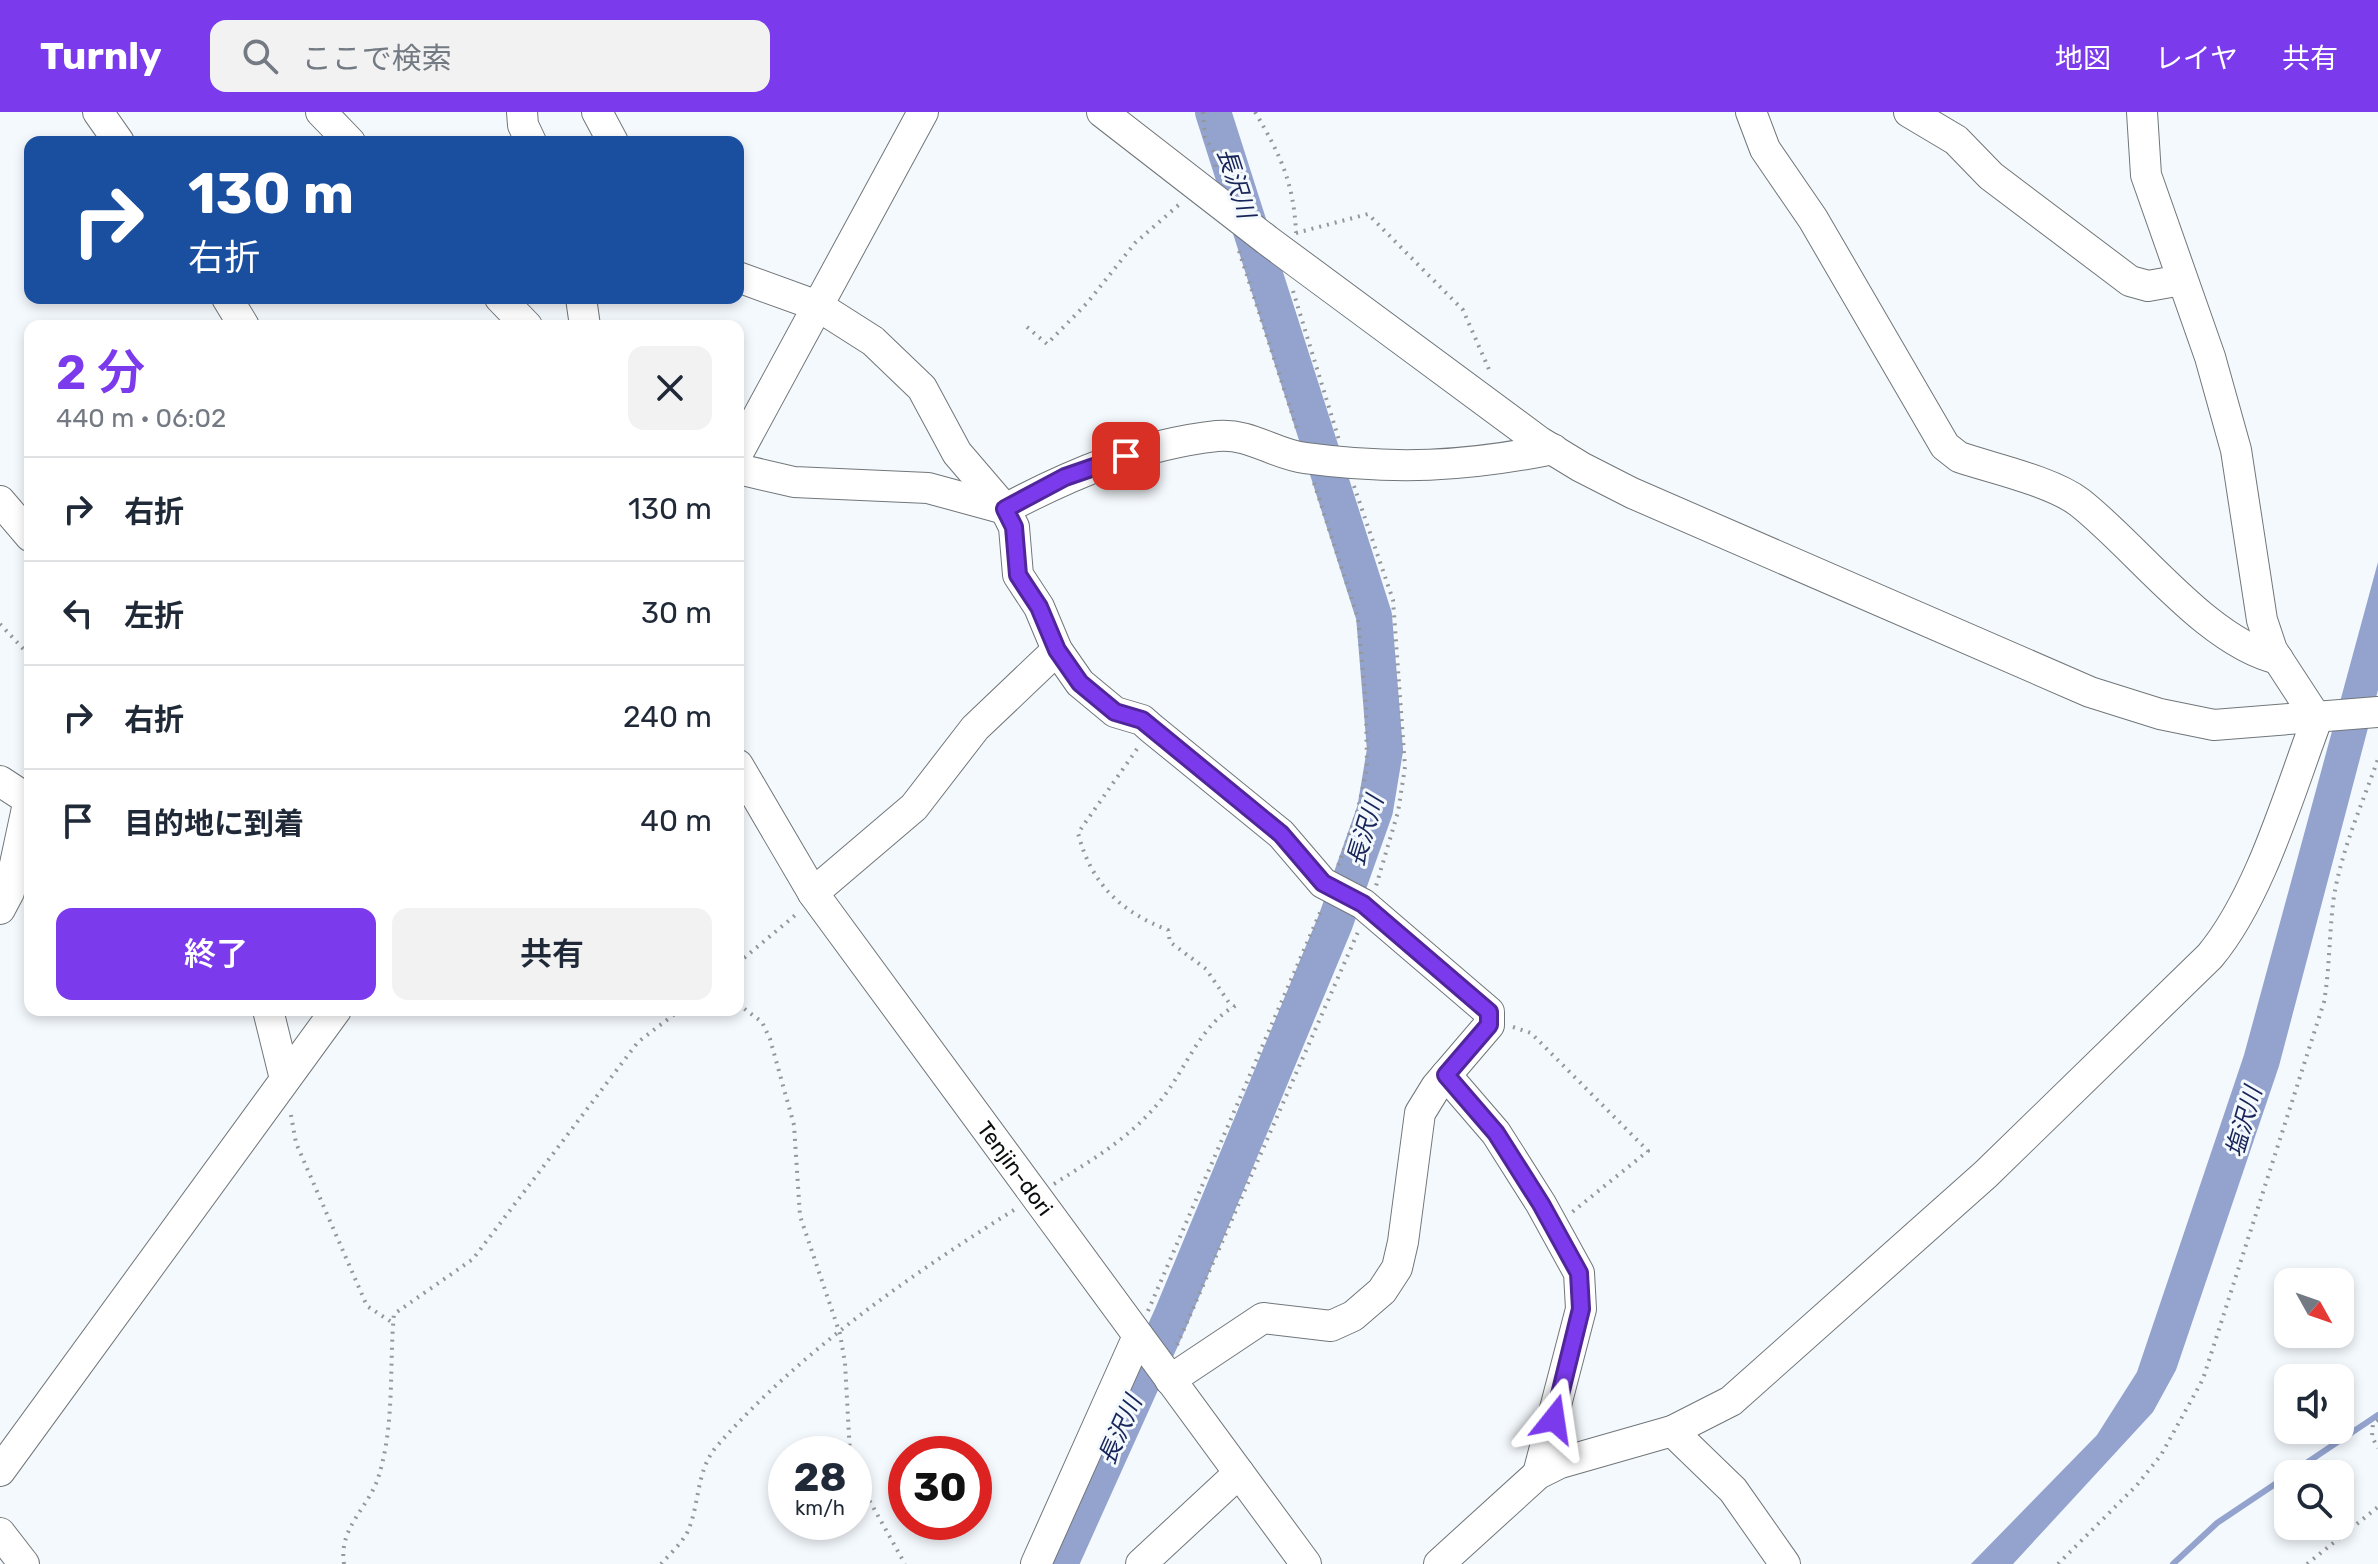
<!DOCTYPE html>
<html lang="ja">
<meta charset="utf-8">
<style>
:root{--surface:#fff;--page:#f2f2f3;--text:#1f2937;--muted:#747a83;--line:#e0e1e3;--accent:#7c3aed}
body{margin:0;font-family:Rubik,"Noto Sans JP",sans-serif;background:var(--page);color:var(--text);height:100vh;display:flex;flex-direction:column;font-size:30px;white-space:nowrap}
*{box-sizing:border-box;margin:0}
p{font-size:26px;color:var(--muted)}
.icon{flex:none;width:44px;height:44px;fill:none;stroke:currentColor;stroke-width:2;stroke-linecap:round;stroke-linejoin:round}
.map{position:relative;flex:1;overflow:hidden}
.side{position:absolute;left:24px;top:208px;width:720px;height:696px;display:flex;flex-direction:column;background:var(--surface);border-radius:16px;box-shadow:0 4px 12px #0003}
.side>*{flex:none}
.banner{position:absolute;left:24px;top:24px;width:720px;height:168px;border-radius:16px;box-shadow:0 4px 12px #0003;background:#1a4fa0;color:#fff;overflow:hidden}
.needle{width:52px;rotate:130deg}
.buttons{position:absolute;left:2274px;top:1156px;display:grid;gap:16px}
.buttons a{display:grid;place-items:center;width:80px;height:80px;border-radius:16px;background:var(--surface);box-shadow:0 4px 12px #0003;font-size:40px}
.speed{position:absolute;left:768px;top:1324px;display:flex;gap:16px;font-size:40px;font-weight:700;text-align:center}
.speed>*{display:grid;place-content:center;width:104px;height:104px;border-radius:50%;background:var(--surface);box-shadow:0 4px 12px #0003;line-height:1}
.speed small{font-size:20px;font-weight:400}
.speed .limit{border:12px solid #d22;background:#fff;color:#111}
.pin{position:absolute;display:grid;place-items:center;width:68px;height:68px;color:#fff;margin:-34px;border-radius:16px;box-shadow:0 4px 12px #0006}
.me{position:absolute;width:88px;margin:-44px;rotate:15deg;stroke-linejoin:round;filter:drop-shadow(0 0 6px #0008)}
.turn{display:flex;align-items:center;gap:28px;height:168px;padding:0 32px;font-size:36px}
.turn .icon{width:104px;height:104px;stroke-width:2.5}
.turn b{display:block;font-size:56px;line-height:68px}
.round{display:grid;place-items:center;flex:none;width:84px;height:84px;border-radius:16px;background:var(--page)}
.headline{display:flex;align-items:center;justify-content:space-between;height:136px;padding:0 32px}
h1{font-size:48px;font-weight:600;line-height:60px;color:var(--accent)}
.cta{display:flex;gap:16px;margin-top:auto;padding:16px 32px}
.cta a{flex:1;height:92px;border-radius:16px;background:var(--accent);color:#fff;font-size:32px;font-weight:600;line-height:92px;text-align:center}
.cta a+a{background:var(--page);color:var(--text)}
ul{padding:0;list-style:none}
li{display:flex;align-items:center;gap:24px;height:104px;padding:0 32px;border-top:2px solid var(--line)}
li div{flex:1}
li b{display:block;font-size:30px}
li em{font-style:normal}
header{display:flex;align-items:center;gap:48px;box-sizing:border-box;height:112px;padding:0 40px;background:var(--accent);color:#fff}
header strong{font-size:38px}
nav{display:flex;gap:44px;margin-inline-start:auto;font-size:28px}
.search{width:560px;height:72px;background:var(--page);display:flex;align-items:center;gap:20px;box-sizing:border-box;padding:0 28px;border-radius:16px;color:var(--muted);font-size:30px}
.map>svg:first-child{display:block}
</style>
<header>
<strong>Turnly</strong>
<div class="search"><svg class="icon" aria-label="search" viewBox="0 0 24 24"><circle cx="10" cy="10" r="6"/><path d="M15 15l6 6"/></svg>ここで検索</div>
<nav><a>地図</a><a>レイヤ</a><a>共有</a></nav>
</header>
<div class="map">
<svg width="2378" height="1452" viewBox="0 0 2378 1452">
<rect width="100%" height="100%" fill="#f4f9fd"/>
<path fill="#93a3ce" d="M2378,450V578L2279,954L2176,1258L2153,1300L2013,1452H1971L2097,1323L2137,1260L2244,943Z"/>
<g fill="none" stroke-linecap="round" stroke-linejoin="round">
<path stroke="#93a3ce" stroke-width="6" d="M2173,1452L2217,1411L2378,1303"/>
<path stroke="#93a3ce" stroke-width="36" d="M1060,1452L1172,1203L1335,811L1375,698L1385,638L1374,504L1213,0"/>
<defs>
<g id="minor">
<path d="M98,0L119,30"/>
<path d="M321,0L350,30"/>
<path d="M522,0L523,13L531,30"/>
<path d="M597,0L613,30"/>
<path d="M1102,0L1267,128L1540,330L1581,355L1632,381L2090,580L2160,602L2214,613L2378,600"/>
<path d="M1751,0L1765,37L1813,107L1945,334L1959,345C1994,357 2051,369 2079,390C2137,435 2206,530 2278,547"/>
<path d="M1909,0L1956,28L1991,64L2130,169L2148,174L2182,168"/>
<path d="M738,165L818,194L873,229L922,276L957,341L1005,397L1014,415L1018,463L1039,495L1057,538L1080,571L1115,600L1142,608L1151,616L1281,722L1323,771L1363,792L1489,900V913L1436,975L1420,1001L1403,1130L1397,1156L1382,1179L1353,1204L1331,1214L1263,1206L1170,1268"/>
<path d="M227,186L244,214"/>
<path d="M500,186L527,214"/>
<path d="M581,186L585,214"/>
<path d="M738,341L923,0"/>
<path d="M738,357L794,370L928,376L1005,397C1071,362 1142,332 1217,324C1251,321 1273,342 1305,346C1394,358 1465,355 1553,337"/>
<path d="M0,389L30,424"/>
<path id="s1" d="M738,653L813,781L1306,1452"/>
<path d="M0,669L29,688"/>
<path d="M813,781L914,695L975,616L1057,538"/>
<path d="M0,797L9,780L30,682"/>
<path d="M268,898L285,967"/>
<path d="M1446,963L1496,1021L1541,1092L1579,1161L1581,1197L1538,1362"/>
<path d="M1672,1319L1733,1378L1785,1452"/>
<path d="M0,1359L336,898"/>
<path d="M0,1421L24,1452"/>
<path d="M1036,1452L1138,1224"/>
<path d="M1141,1452L1239,1361"/>
<path d="M1439,1452L1538,1362L1560,1351L1672,1319L1731,1289L1986,1062L2210,844C2260,784 2289,681 2317,607L2272,538L2262,508L2236,338L2210,245L2146,63L2142,0"/>
</g>
</defs>
<use href="#minor" stroke="#717679" stroke-width="32"/>
<path stroke="#94989b" stroke-width="4" stroke-dasharray="2 6" stroke-linecap="butt" d="M1203,0L1205,25L1216,44L1215,56
M1255,0C1280,42 1294,71 1296,121
M1296,121L1368,102L1463,198L1491,262
M1239,139L1298,320
M1293,179L1339,328
M1027,215L1047,232L1088,190L1135,131L1182,90
M1314,371L1358,506L1366,593L1367,657L1357,701L1338,754
M1354,374L1393,488L1405,655L1398,700L1376,774
M0,512L30,544
M1137,637L1078,721C1091,772 1121,800 1168,818L1170,830L1206,857L1232,895
M738,851L799,800
M738,892L762,910L770,927L794,1013L800,1104L840,1222L845,1251L850,1342
M1513,915L1531,921L1648,1039L1571,1101
M291,1003L296,1031L367,1194L393,1211
M1054,1072C1096,1045 1129,1027 1161,988C1186,957 1201,911 1237,893
M1148,1199L1322,796
M1177,1233L1358,820
M2378,1308L2373,1311L2372,1325L2378,1336
M854,1361L905,1452
M344,1452C338,1415 370,1395 379,1363C395,1311 389,1254 394,1202L473,1147L638,930L680,898
M661,1452C670,1442 682,1431 688,1419C700,1391 696,1358 717,1334C799,1240 912,1162 1017,1096
M2058,1452L2137,1373L2161,1343L2203,1267L2324,890C2330,855 2329,820 2334,784C2342,737 2362,692 2378,647
M2307,1452L2378,1395"/>
<use href="#minor" stroke="#fff" stroke-width="30"/>
</g>
<g fill="none" stroke-linecap="round" stroke-linejoin="round">
<defs>
<path id="route" d="M1126,344L1065,365L1005,397L1014,415L1018,463L1039,495L1057,538L1080,571L1115,600L1142,608L1281,722L1323,771L1363,792L1489,900V913L1446,963L1496,1021L1541,1092L1579,1161L1581,1197L1554,1307"/>
</defs>
<use href="#route" stroke="#51269a" stroke-width="20"/>
<use href="#route" stroke="#7c3aed" stroke-width="14"/>
</g>
<g text-anchor="middle" stroke-width="6" stroke-linejoin="round" paint-order="stroke">
<g font-size="22" fill="#0b0d0e" stroke="#f4f9fd">
<text dy="8" stroke="none"><textPath href="#s1" startOffset="490">Tenjin-dori</textPath></text>
</g>
<g font-size="24" font-style="italic" fill="#172559" stroke="#f4f9fd">
<text transform="translate(1236 71) rotate(72)" y="8">長沢川</text>
<text transform="translate(1365 719) rotate(-73)" y="8">長沢川</text>
<text transform="translate(2244 1010) rotate(-74)" y="8">塩沢川</text>
<text transform="translate(1120 1318) rotate(-66)" y="8">長沢川</text>
</g>
</g>
</svg>
<div class="buttons">
<a><svg class="needle" viewBox="-14 -14 28 28"><path d="M0-13l5 13h-10z" fill="#e53935"/><path d="M0 13l5-13h-10z" fill="#747a83"/></svg></a>
<a><svg class="icon" aria-label="sound" viewBox="0 0 24 24"><path d="M4 9h4l5-4v14l-5-4H4zM17 9q2 3 0 6"/></svg></a>
<a><svg class="icon" aria-label="search" viewBox="0 0 24 24"><circle cx="10" cy="10" r="6"/><path d="M15 15l6 6"/></svg></a>
</div>
<div class="speed"><div>28<small>km/h</small></div><div class="limit">30</div></div>
<div class="pin" style="left:1126px;top:344px;background:#d93025"><svg class="icon" aria-label="arrive" viewBox="0 0 24 24"><path d="M6 21V4h12l-3 4 3 4H6"/></svg></div>
<svg class="me" style="left:1554px;top:1307px" viewBox="-20 -20 40 40"><path d="M0-17L14 15 0 8-14 15z" fill="#7c3aed" stroke="#fff" stroke-width="4"/></svg>
<div class="banner">
<div class="turn"><svg class="icon" aria-label="right" viewBox="0 0 24 24"><path d="M7 20v-9h11M14 6l5 5-5 5"/></svg><div><b>130 m</b>右折</div></div>
</div>
<section class="side">
<div class="headline"><div><h1>2 分</h1><p>440 m · 06:02</p></div><a class="round"><svg class="icon" aria-label="close" viewBox="0 0 24 24"><path d="M6 6l12 12M18 6L6 18"/></svg></a></div>
<ul>
<li><svg class="icon" aria-label="right" viewBox="0 0 24 24"><path d="M7 20v-9h11M14 6l5 5-5 5"/></svg><div><b>右折</b></div><em>130 m</em></li>
<li><svg class="icon" aria-label="left" viewBox="0 0 24 24"><path d="M17 20v-9H6M10 6l-5 5 5 5"/></svg><div><b>左折</b></div><em>30 m</em></li>
<li><svg class="icon" aria-label="right" viewBox="0 0 24 24"><path d="M7 20v-9h11M14 6l5 5-5 5"/></svg><div><b>右折</b></div><em>240 m</em></li>
<li><svg class="icon" aria-label="arrive" viewBox="0 0 24 24"><path d="M6 21V4h12l-3 4 3 4H6"/></svg><div><b>目的地に到着</b></div><em>40 m</em></li>
</ul>
<div class="cta"><a>終了</a><a>共有</a></div>
</section>
</div>
